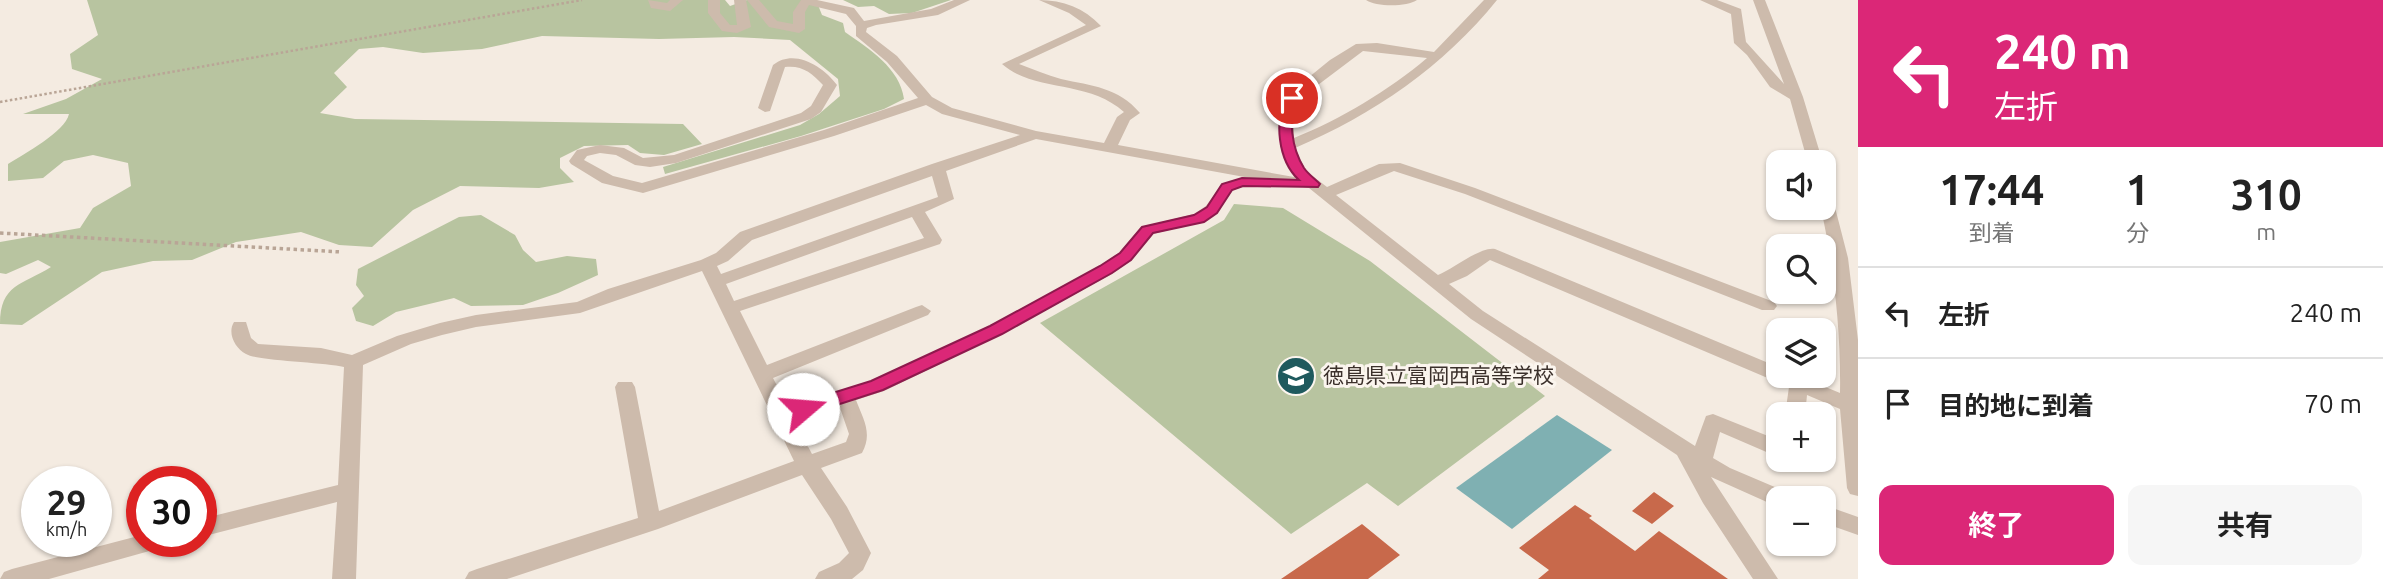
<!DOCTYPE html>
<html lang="ja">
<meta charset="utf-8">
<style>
:root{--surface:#fff;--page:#f6f6f6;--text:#222;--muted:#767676;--line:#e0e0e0;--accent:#db2777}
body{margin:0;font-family:Ubuntu,"Noto Sans JP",sans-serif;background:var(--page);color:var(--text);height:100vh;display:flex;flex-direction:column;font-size:26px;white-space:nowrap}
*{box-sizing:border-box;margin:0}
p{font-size:23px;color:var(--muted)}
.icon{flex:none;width:38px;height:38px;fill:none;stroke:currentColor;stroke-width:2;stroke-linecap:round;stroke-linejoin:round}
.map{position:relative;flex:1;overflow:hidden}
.sheet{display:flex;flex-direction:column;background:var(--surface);width:525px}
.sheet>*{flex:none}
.guide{background:#db2777;color:#fff;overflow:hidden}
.buttons{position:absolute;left:1766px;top:150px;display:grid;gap:14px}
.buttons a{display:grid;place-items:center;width:70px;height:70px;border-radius:14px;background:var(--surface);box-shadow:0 2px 5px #0004;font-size:35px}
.speed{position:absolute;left:21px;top:466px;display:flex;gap:14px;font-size:35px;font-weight:700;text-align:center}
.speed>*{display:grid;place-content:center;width:91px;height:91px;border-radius:50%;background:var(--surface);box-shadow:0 2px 5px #0004;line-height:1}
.speed small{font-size:18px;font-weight:400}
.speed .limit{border:10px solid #d22;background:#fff;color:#111}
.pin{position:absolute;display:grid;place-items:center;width:60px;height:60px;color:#fff;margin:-30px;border:4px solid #fff;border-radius:50%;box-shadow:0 2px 7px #0007}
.me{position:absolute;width:77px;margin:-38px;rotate:72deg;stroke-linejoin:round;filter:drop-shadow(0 0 5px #0008)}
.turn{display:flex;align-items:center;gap:24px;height:147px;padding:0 21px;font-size:32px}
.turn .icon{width:91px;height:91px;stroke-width:2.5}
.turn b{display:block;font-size:49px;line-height:60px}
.eta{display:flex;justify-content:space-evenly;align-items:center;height:119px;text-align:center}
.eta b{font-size:42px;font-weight:700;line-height:49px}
.button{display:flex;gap:14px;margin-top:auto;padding:14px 21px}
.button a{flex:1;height:80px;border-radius:14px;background:var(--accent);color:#fff;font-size:28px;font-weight:700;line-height:80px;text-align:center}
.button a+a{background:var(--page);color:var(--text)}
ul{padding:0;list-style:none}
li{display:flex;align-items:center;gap:21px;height:91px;padding:0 21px;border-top:2px solid var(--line)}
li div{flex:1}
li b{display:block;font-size:26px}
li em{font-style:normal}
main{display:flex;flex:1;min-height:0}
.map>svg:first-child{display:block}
</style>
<main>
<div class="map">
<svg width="1858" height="579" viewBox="0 0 1858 579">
<rect width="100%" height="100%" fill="#f4ebe1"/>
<path fill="#b8c4a0" d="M87,0H725L730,6L747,0H816L822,15L843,23L845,32C869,49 900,68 904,99L884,109L801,136L665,174L663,167L800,125L819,114L840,96L838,79L790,40L734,37L659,39L542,36L482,49L423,53L383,47L359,49L334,73L347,87L320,113L355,119L683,124L702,144L664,155L640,153L628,145L584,146L560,158V168L574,182L539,188L460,186L413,210L372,247L339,245L301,232L236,242L192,260L153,261L102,272L22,325L0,324C0,284 22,285 51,267L38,260L6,274L0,273V242L80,228L93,208L131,186L128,163L93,155L64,161L43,178L8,181V164C24,154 65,132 69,114H23L66,99L102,79L72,69L70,54L98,35Z
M843,0H951L912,13L889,14L874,6L858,7Z
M1234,204L1283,208L1370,261L1545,396L1398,506L1367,483L1291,534L1040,323L1224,220Z
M481,215L515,235L523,250L536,262L567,256L596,259L598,275L558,293L523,305L471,306L454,298L396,312L373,326L356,321L352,308L364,296L356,285L358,269L459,217Z"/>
<path fill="#7fb0b2" d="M1557,415L1612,450L1512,529L1456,488Z"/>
<path fill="#c8694b" d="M1654,492L1674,506L1652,524L1632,511Z
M1575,505L1592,516L1589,518L1635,551L1659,531L1728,579H1538L1549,570L1519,548Z
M1362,524L1400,555L1368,579H1281Z"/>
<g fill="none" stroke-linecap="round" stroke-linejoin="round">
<path stroke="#b9a596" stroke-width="2.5" stroke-dasharray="2.5 2.5" stroke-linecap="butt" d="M0,102L582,0"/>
<path stroke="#b9a596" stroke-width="3.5" stroke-dasharray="3.5 3.5" stroke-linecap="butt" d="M0,233L342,252"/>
<path fill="#cdbbac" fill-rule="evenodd" d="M648,0L667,3L670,0H683L670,11L651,8Z
M708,0H720V13L730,25H737L734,0H746L751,27L737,33L722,31L708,13Z
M747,0H759L777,21L793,24V12L801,0H817L854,8L864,21L931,9L954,0H970L938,15L876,25L867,28L866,32L897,56L932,97L952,108L1036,131L1104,143L1117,117L1124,112C1088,79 1035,93 1002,64L1086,25L1069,13L1039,0C1063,0 1084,8 1101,26L1019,64C1033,69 1047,75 1061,79C1092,86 1118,87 1140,113L1130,120L1118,145L1294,177L1280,146V108L1287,95L1330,60L1356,44L1377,43L1434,52L1484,0H1497C1444,66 1373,115 1295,148L1306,171L1327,187L1379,164L1400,163L1475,188L1774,302L1777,306L1774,310H1762L1465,194L1394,171L1336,195L1438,275C1453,269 1481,246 1495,249L1778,367V376H1799L1840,393C1841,331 1834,269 1821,208H1824V182L1829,184L1848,258L1858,340V496L1850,494L1847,488L1840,409L1807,395L1805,415H1785L1789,387L1490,260L1467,276L1449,284L1483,311L1695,446L1706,416L1713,414L1778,440V457L1720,432L1713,458L1730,468L1789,493L1792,499H1778V507L1711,477L1778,579H1753L1703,503L1677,455L1471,319L1309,188L1268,181L1267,186L1243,187L1233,190L1218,212L1205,221L1153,234L1132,260L1112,274L1002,334L884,391L856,400C863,419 873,433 862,453L821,468L847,507L871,553L863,570L852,579H815L819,572L839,563L849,553L831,519L802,475L658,529L507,579H465L469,572L477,569L638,518L615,387L618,382H632L635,387L659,511L794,461L702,271L580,313L476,327L442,335L411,344L363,365L356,579H332L337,502L201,537V519L338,485L344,367C324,362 257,361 246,354C235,348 227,333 234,322H246L251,338L258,344L321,348L352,355L397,336L440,323L476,315L577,302L608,289L701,260L716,253L740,232L932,164L1020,135L942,114L926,105L834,136L643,193L602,183L571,164L569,161L577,150L600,145L624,148L643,158L674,155L801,113L811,106L823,85C812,73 802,65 785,67L770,111L765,112L758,108L773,65C794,48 823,66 837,85L821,112L811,119L676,163L650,167L635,165L616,155L600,153L587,156L584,160L613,176L642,183L824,130L918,98L887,62L856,36V26L846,14L809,5L805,12V29L799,33L769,27ZM1363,51L1427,58C1388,91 1341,119 1294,138V108L1298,100ZM1036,139L1250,178L1222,184L1206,206L1194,214L1141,227L1120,252L1100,266L990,326L870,381L788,407L773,378L928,315L931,311L922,305L916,307L767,365L740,311L940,244L942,240L925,212L954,199L946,171ZM932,176L938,197L721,274L717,266L728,261L752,240ZM912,217L924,238L734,301L726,284ZM839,405L849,434L846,442L812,454L794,420Z
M1366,0H1417C1407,7 1376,7 1366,0Z
M1700,0H1717L1741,9L1746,42L1784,84L1753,0H1765L1803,97L1823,163H1808L1790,99L1770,87L1747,55L1734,43L1731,14Z
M1824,505L1858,517V535L1824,523Z
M142,535V541H164L161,548L153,550L49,579H0L4,572L12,569Z"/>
</g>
<path fill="#db2777" stroke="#8e194d" stroke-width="2" d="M1292,95L1298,98C1287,118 1292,149 1304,168C1308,174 1315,179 1320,184L1318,187L1243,186L1232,190L1217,213L1204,222L1153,233L1131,260L1112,273L1002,334L883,390L803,416L797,414L794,409L797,404L871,381L990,326L1100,266L1120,253L1142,227L1194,215L1207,207L1222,184L1242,178L1299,180C1278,161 1273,119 1288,96Z"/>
<defs>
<symbol id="school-disc" viewBox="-11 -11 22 22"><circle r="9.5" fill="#1f5a5e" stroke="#fbf5ee"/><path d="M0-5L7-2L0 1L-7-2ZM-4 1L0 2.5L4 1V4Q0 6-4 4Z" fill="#fff"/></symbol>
</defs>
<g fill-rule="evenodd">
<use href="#school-disc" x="1274" y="354" width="44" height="44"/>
</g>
<g text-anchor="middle" stroke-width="6" stroke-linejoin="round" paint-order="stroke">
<g font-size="21" fill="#3b302b" stroke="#fbf5ee" text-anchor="start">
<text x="1323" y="383">徳島県立富岡西高等学校</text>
</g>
</g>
</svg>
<div class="buttons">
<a><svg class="icon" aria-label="sound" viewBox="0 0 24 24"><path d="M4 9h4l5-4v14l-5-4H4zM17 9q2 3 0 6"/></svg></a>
<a><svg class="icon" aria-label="search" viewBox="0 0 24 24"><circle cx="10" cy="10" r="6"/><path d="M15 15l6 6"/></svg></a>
<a><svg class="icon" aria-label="layers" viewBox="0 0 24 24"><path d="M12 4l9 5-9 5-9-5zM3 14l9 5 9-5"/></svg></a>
<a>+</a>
<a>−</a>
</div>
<div class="speed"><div>29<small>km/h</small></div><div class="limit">30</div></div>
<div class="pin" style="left:1292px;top:98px;background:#d93025"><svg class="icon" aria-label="arrive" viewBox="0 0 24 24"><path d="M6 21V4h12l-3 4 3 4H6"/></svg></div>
<svg class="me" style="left:803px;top:409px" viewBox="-20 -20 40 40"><circle r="19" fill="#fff"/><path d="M0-13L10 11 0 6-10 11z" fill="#db2777"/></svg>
</div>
<section class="sheet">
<div class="guide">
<div class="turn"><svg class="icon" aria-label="left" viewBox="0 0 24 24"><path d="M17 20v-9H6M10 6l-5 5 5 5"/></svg><div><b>240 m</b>左折</div></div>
</div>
<div class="eta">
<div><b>17:44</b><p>到着</p></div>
<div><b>1</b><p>分</p></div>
<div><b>310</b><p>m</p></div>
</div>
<ul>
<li><svg class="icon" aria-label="left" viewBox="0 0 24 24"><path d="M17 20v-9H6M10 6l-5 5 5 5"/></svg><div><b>左折</b></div><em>240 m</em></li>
<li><svg class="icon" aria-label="arrive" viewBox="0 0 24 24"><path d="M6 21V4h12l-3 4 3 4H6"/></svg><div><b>目的地に到着</b></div><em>70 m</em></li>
</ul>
<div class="button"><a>終了</a><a>共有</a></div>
</section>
</main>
